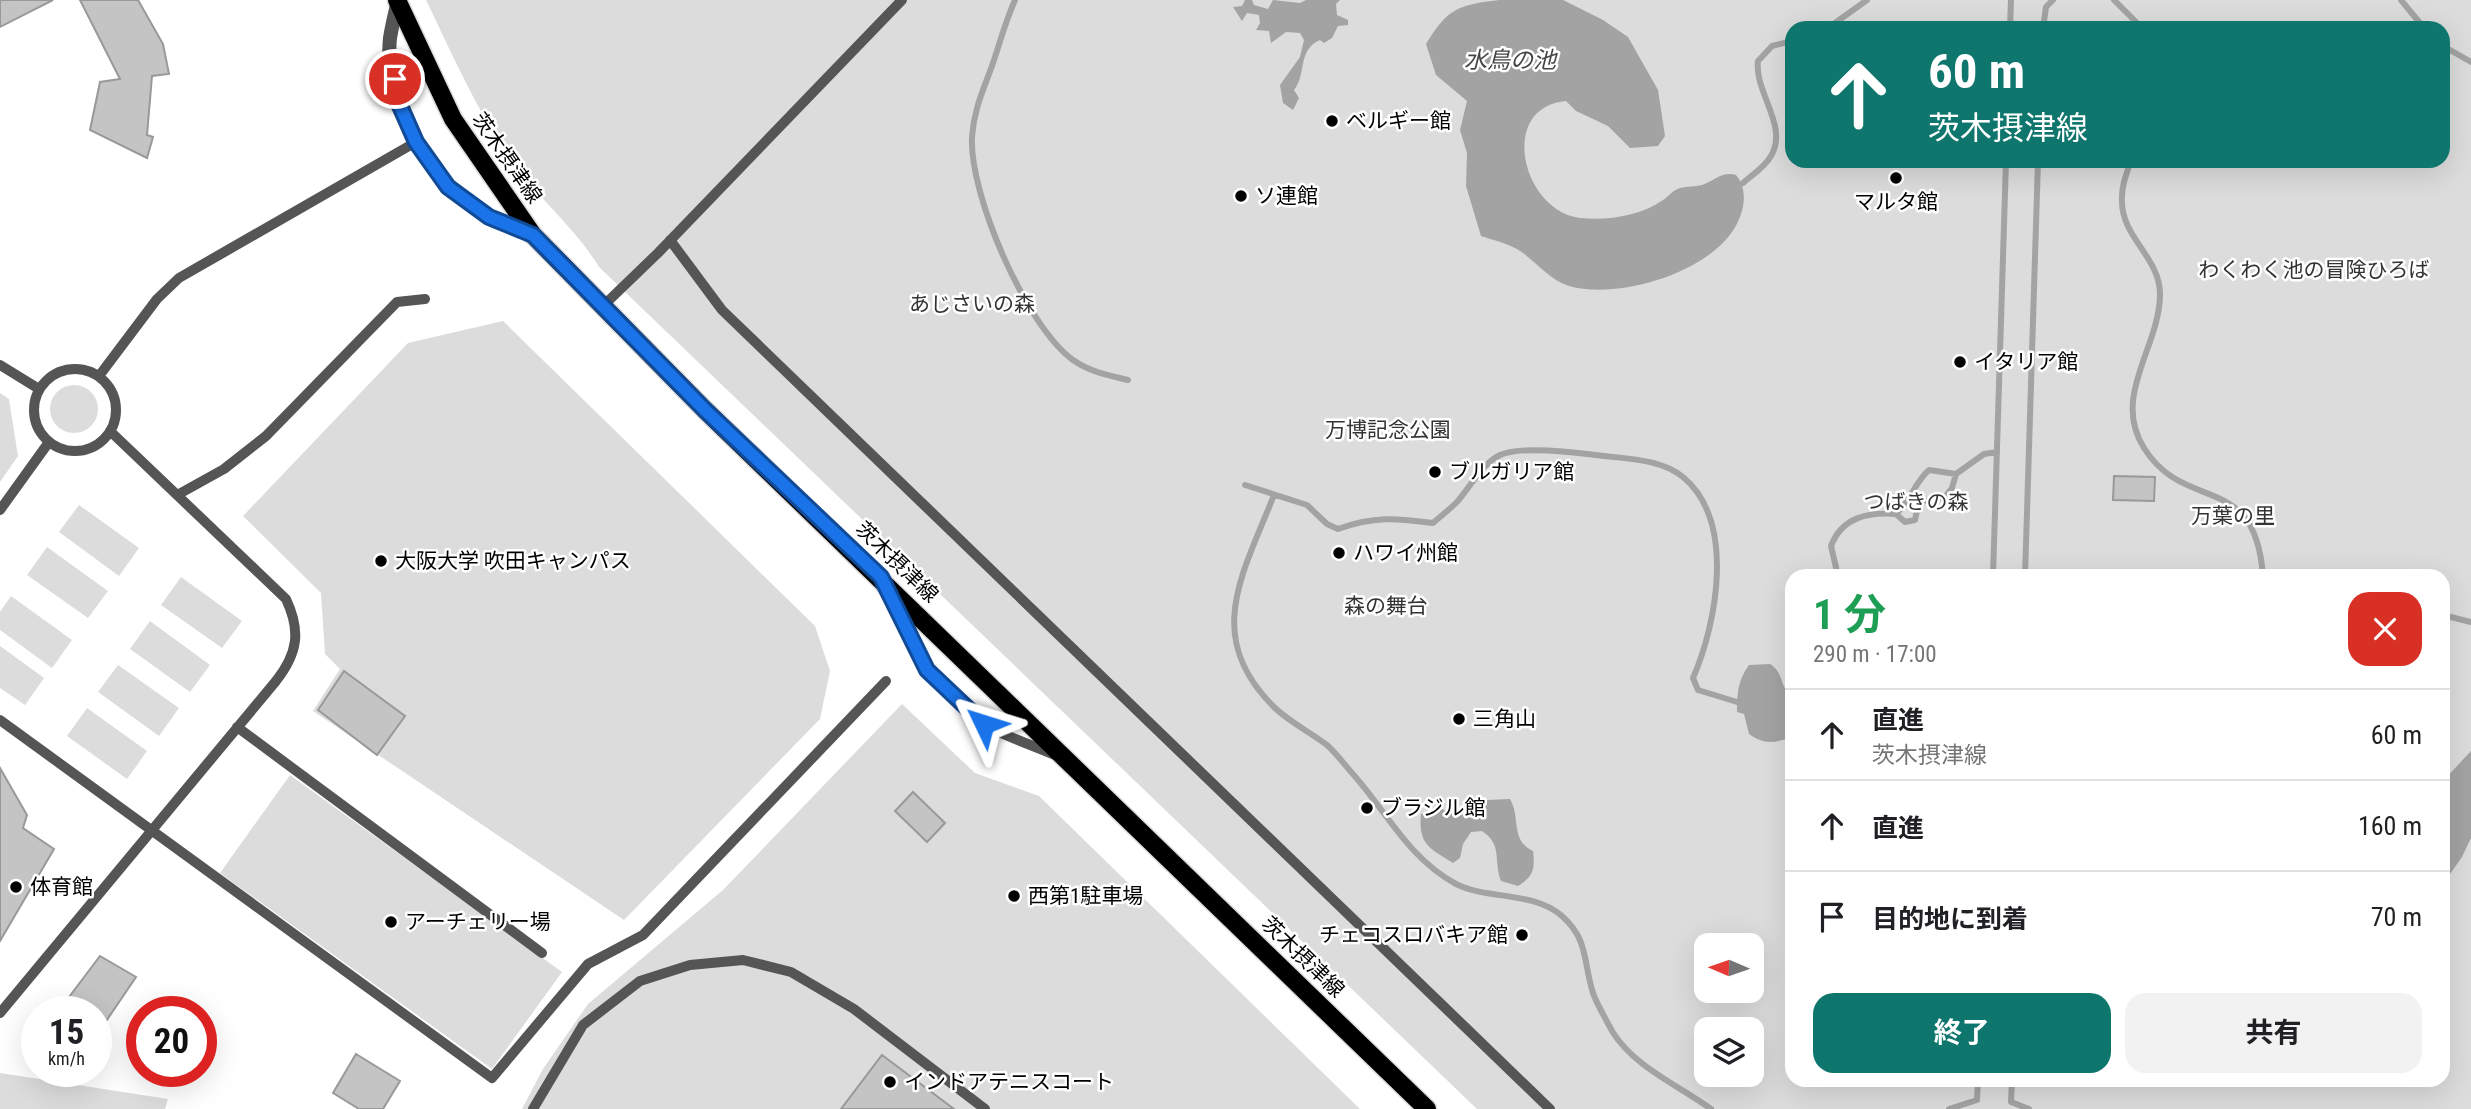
<!DOCTYPE html>
<html lang="ja">
<meta charset="utf-8">
<style>
:root{--surface:#fff;--page:#f2f2f2;--text:#202124;--muted:#757577;--line:#e0e0e0;--accent:#0f766e}
body{margin:0;font-family:"Roboto Condensed","Noto Sans JP",sans-serif;background:var(--page);color:var(--text);height:100vh;display:flex;flex-direction:column;font-size:26px;white-space:nowrap}
*{box-sizing:border-box;margin:0}
p{font-size:23px;color:var(--muted)}
.icon{flex:none;width:38px;height:38px;fill:none;stroke:currentColor;stroke-width:2;stroke-linecap:round;stroke-linejoin:round}
.map{position:relative;flex:1;overflow:hidden}
.details{position:absolute;left:1785px;top:569px;width:665px;height:518px;display:flex;flex-direction:column;background:var(--surface);border-radius:21px;box-shadow:0 7px 28px #0002}
.details>*{flex:none}
.top-card{position:absolute;left:1785px;top:21px;width:665px;height:147px;border-radius:21px;box-shadow:0 7px 28px #0002;background:#0f766e;color:#fff;overflow:hidden}
.needle{width:46px;rotate:272deg}
.buttons{position:absolute;left:1694px;top:933px;display:grid;gap:14px}
.buttons a{display:grid;place-items:center;width:70px;height:70px;border-radius:14px;background:var(--surface);box-shadow:0 7px 28px #0002;font-size:35px}
.speed{position:absolute;left:21px;top:996px;display:flex;gap:14px;font-size:35px;font-weight:700;text-align:center}
.speed>*{display:grid;place-content:center;width:91px;height:91px;border-radius:50%;background:var(--surface);box-shadow:0 7px 28px #0002;line-height:1}
.speed small{font-size:18px;font-weight:400}
.speed .limit{border:10px solid #d22;background:#fff;color:#111}
.pin{position:absolute;display:grid;place-items:center;width:60px;height:60px;color:#fff;margin:-30px;border:4px solid #fff;border-radius:50%;box-shadow:0 2px 7px #0007}
.me{position:absolute;width:77px;margin:-38px;rotate:311deg;stroke-linejoin:round;filter:drop-shadow(0 0 5px #0008)}
.turn{display:flex;align-items:center;gap:24px;height:147px;padding:0 28px;font-size:32px}
.turn .icon{width:91px;height:91px;stroke-width:2.5}
.turn b{display:block;font-size:49px;line-height:60px}
.round{display:grid;place-items:center;flex:none;width:74px;height:74px;border-radius:21px;background:var(--page)}
.overview{display:flex;align-items:center;justify-content:space-between;height:119px;padding:0 28px}
h1{font-size:42px;font-weight:700;line-height:52px;color:#1e9e55}
.cta{display:flex;gap:14px;margin-top:auto;padding:14px 28px}
.cta a{flex:1;height:80px;border-radius:21px;background:var(--accent);color:#fff;font-size:28px;font-weight:700;line-height:80px;text-align:center}
.cta a+a{background:var(--page);color:var(--text)}
ul{padding:0;list-style:none}
li{display:flex;align-items:center;gap:21px;height:91px;padding:0 28px;border-top:2px solid var(--line)}
li div{flex:1}
li b{display:block;font-size:26px}
li em{font-style:normal}
.map>svg:first-child{display:block}
</style>
<div class="map">
<svg width="2471" height="1109" viewBox="0 0 2471 1109">
<rect width="100%" height="100%" fill="#fff"/>
<path fill="#dcdcdc" fill-rule="evenodd" d="M426,0H2471V1109H1477L599,267C578,232 546,205 521,173C481,121 454,58 426,0ZM1792,28H2443V161H1792ZM1792,576H2443V1080H1792ZM1706,945H1752V990H1706ZM1706,1029H1752V1074H1706Z
M503,321L815,626L830,671L820,719L624,920L313,711L340,669L325,654L321,593L243,516L408,343Z
M50 409a24 24 0 1 1 48 0a24 24 0 1 1-48 0Z
M0,393L9,399L18,456L0,482Z
M79,505L139,548L119,576L59,532Z
M47,547L108,591L88,618L27,575Z
M181,577L242,621L222,648L161,605Z
M11,596L72,640L52,668L0,630V612Z
M150,621L210,665L190,692L130,649Z
M0,646L44,678L25,705L0,688Z
M118,665L179,708L159,736L98,692Z
M902,704L975,773L1039,796L1360,1109H522L543,1069L588,1004L723,890Z
M87,708L147,751L127,779L67,736Z
M290,775L562,972L492,1069L220,873Z
M0,1073L168,1099L165,1109H0Z"/>
<path fill="#a3a3a3" d="M1245,0H1252L1254,5L1268,9L1273,0L1300,3L1306,0H1340L1336,4L1337,15L1348,20V25L1338,26L1332,38L1324,43L1320,40C1297,50 1307,74 1294,90L1299,98L1293,110L1283,103L1280,85L1300,57L1304,40L1300,33L1286,32L1271,43L1269,31L1256,30L1260,23L1259,15L1247,13L1242,21L1233,7L1242,6Z
M1499,0H1563L1603,20L1628,37L1658,90L1665,136L1658,146L1630,148L1608,126L1576,111L1566,101C1498,107 1521,210 1580,218C1606,221 1641,216 1663,200C1669,196 1673,190 1680,188C1687,186 1695,187 1702,185C1715,181 1721,171 1736,175C1749,190 1744,213 1734,229C1707,273 1618,300 1569,286C1549,280 1535,260 1517,249C1506,243 1493,240 1481,236L1466,186L1467,153L1460,130L1467,101L1436,75L1426,44C1448,8 1458,5 1499,0Z
M1770,664C1784,672 1780,689 1792,696V737C1775,743 1764,745 1749,734L1744,714L1737,712C1737,693 1738,680 1749,665Z
M2471,751V838L2462,857L2443,884V781Z
M1510,799C1521,818 1510,840 1533,851C1535,869 1534,876 1518,886L1501,881C1493,859 1503,845 1482,831L1471,832L1463,844L1460,858L1453,863C1429,848 1418,844 1421,814L1442,809L1454,815L1468,814L1487,800Z"/>
<g fill="none" stroke-linecap="round" stroke-linejoin="round">
<path stroke="#a3a3a3" stroke-width="6" d="M1015,0C1006,20 1001,39 994,60C985,87 974,107 972,137C969,194 1026,326 1073,360C1090,372 1108,375 1128,380
M2114,0L2142,28
M2401,0L2424,28
M1828,28L1867,0
M2010,28L2011,0
M2043,28L2046,7L2053,0
M2443,46L2471,62
M2131,161C2126,175 2121,187 2122,202C2122,237 2160,258 2160,294C2160,347 2111,396 2144,448C2186,515 2255,469 2263,576
M1743,183C1752,175 1765,167 1771,156C1789,126 1754,92 1758,61L1772,46L1792,41
M1245,485L1307,505L1327,524L1338,529C1374,516 1396,518 1433,523C1441,516 1450,509 1457,502C1470,487 1483,463 1500,455C1521,446 1573,452 1596,455C1624,459 1660,458 1683,477C1736,521 1717,623 1693,678L1698,690L1737,702
M1274,495C1243,574 1202,637 1275,708C1291,723 1310,732 1327,745C1336,753 1344,764 1352,773C1387,812 1408,858 1456,884C1488,900 1533,891 1562,916C1589,940 1583,962 1593,993C1597,1005 1606,1019 1612,1031C1634,1067 1678,1085 1711,1109
M1896,514C1911,500 1915,482 1929,470L1956,474
M1838,576L1831,546C1842,517 1868,512 1896,514L1905,522L1915,520L1918,506L1924,501L1945,497L1952,488L1956,474L1984,454L1997,452
M1993,576L2006,161
M2025,576L2038,161
M2443,615L2471,622
M2012,1080L2011,1102L2029,1109
M1949,1109L1977,1100L1978,1080"/>
</g>
<path fill="#c4c4c4" stroke="#999" stroke-width="2" d="M0,0H53L0,27Z
M80,0H138L163,44L169,74L152,76L147,135L153,137L147,158L90,130L100,82L120,79Z
M2114,476L2155,477L2154,501L2113,500Z
M344,671L405,716L377,755L318,710Z
M0,768L27,815L23,828L54,849L0,941Z
M913,792L945,823L927,842L895,811Z
M100,956L136,977L96,1036V1012H72L63,1005Z
M356,1054L400,1081L383,1109H359L333,1093Z
M882,1055L954,1109H841Z"/>
<g fill="none" stroke-linecap="round" stroke-linejoin="round">
<defs>
<path id="primary" d="M397,0L453,119L533,235L705,410L1427,1109"/>
</defs>
<use href="#primary" stroke="#dbdbdb" stroke-width="21"/>
<path stroke="#555" stroke-width="10" d="M670,240L722,310L1550,1109
M603,306L658,253L902,0
M0,365L39,389
M34 410a41 41 0 1 1 82 0a41 41 0 1 1-82 0Z
M99,376L157,299L179,278L416,142
M179,494L224,469L266,436L397,302L425,299
M0,510L49,442
M891,597C915,644 937,697 985,725C1007,737 1032,745 1055,755
M0,720L492,1078L588,964L643,935L886,681
M237,727L542,953
M0,1013L276,681C298,653 301,631 286,599L110,431
M533,1109L583,1025L640,981L690,965L743,960L791,972L854,1009L985,1109"/>
<path stroke="#555" stroke-width="14" d="M398,1C395,13 392,26 390,38C383,104 432,185 489,217C502,224 519,229 533,235"/>
<use href="#primary" stroke="#000" stroke-width="18"/>
</g>
<g fill="none" stroke-linecap="round" stroke-linejoin="round">
<defs>
<path id="route" d="M395,79L397,99L416,142L448,187L489,217L533,235L705,410L881,577L927,670L984,724"/>
</defs>
<use href="#route" stroke="#114b97" stroke-width="18"/>
<use href="#route" stroke="#1a73e8" stroke-width="12"/>
</g>
<g fill="#000" stroke="#fff" stroke-width="2.5">
<circle cx="1332" cy="121" r="7"/>
<circle cx="1896" cy="178" r="7"/>
<circle cx="1241" cy="196" r="7"/>
<circle cx="1960" cy="362" r="7"/>
<circle cx="1435" cy="472" r="7"/>
<circle cx="1339" cy="553" r="7"/>
<circle cx="381" cy="561" r="7"/>
<circle cx="1459" cy="719" r="7"/>
<circle cx="1367" cy="808" r="7"/>
<circle cx="16" cy="887" r="7"/>
<circle cx="1014" cy="896" r="7"/>
<circle cx="391" cy="922" r="7"/>
<circle cx="1522" cy="935" r="7"/>
<circle cx="890" cy="1082" r="7"/>
</g>
<g text-anchor="middle" stroke-width="5" stroke-linejoin="round" paint-order="stroke">
<g font-size="21" fill="#000" stroke="#fff" text-anchor="start">
<text x="1346" y="128">ベルギー館</text>
<text x="1255" y="203">ソ連館</text>
<text x="1896" y="209" text-anchor="middle">マルタ館</text>
<text x="1974" y="369">イタリア館</text>
<text x="1449" y="479">ブルガリア館</text>
<text x="1353" y="560">ハワイ州館</text>
<text x="395" y="568">大阪大学 吹田キャンパス</text>
<text x="1473" y="726">三角山</text>
<text x="1381" y="815">ブラジル館</text>
<text x="30" y="894">体育館</text>
<text x="1028" y="903">西第1駐車場</text>
<text x="405" y="929">アーチェリー場</text>
<text x="1508" y="942" text-anchor="end">チェコスロバキア館</text>
<text x="904" y="1089">インドアテニスコート</text>
</g>
<g font-size="21" fill="#000" stroke="#fff">
<text transform="translate(507 158) rotate(55)" y="7">茨木摂津線</text>
<text transform="translate(897 562) rotate(44)" y="7">茨木摂津線</text>
<text transform="translate(1303 957) rotate(44)" y="7">茨木摂津線</text>
</g>
<g font-size="21" fill="#333" stroke="#fff">
<text x="2314" y="277">わくわく池の冒険ひろば</text>
<text x="972" y="311">あじさいの森</text>
<text x="1388" y="437">万博記念公園</text>
<text x="1916" y="509">つばきの森</text>
<text x="2233" y="523">万葉の里</text>
<text x="1386" y="613">森の舞台</text>
</g>
<g font-size="23" font-style="italic" fill="#444" stroke="#fff">
<text x="1510" y="68">水鳥の池</text>
</g>
</g>
</svg>
<div class="buttons">
<a><svg class="needle" viewBox="-14 -14 28 28"><path d="M0-13l5 13h-10z" fill="#e53935"/><path d="M0 13l5-13h-10z" fill="#757577"/></svg></a>
<a><svg class="icon" aria-label="layers" viewBox="0 0 24 24"><path d="M12 4l9 5-9 5-9-5zM3 14l9 5 9-5"/></svg></a>
</div>
<div class="speed"><div>15<small>km/h</small></div><div class="limit">20</div></div>
<div class="pin" style="left:395px;top:79px;background:#d93025"><svg class="icon" aria-label="arrive" viewBox="0 0 24 24"><path d="M6 21V4h12l-3 4 3 4H6"/></svg></div>
<svg class="me" style="left:984px;top:724px" viewBox="-20 -20 40 40"><path d="M0-17L14 15 0 8-14 15z" fill="#1a73e8" stroke="#fff" stroke-width="4"/></svg>
<div class="top-card">
<div class="turn"><svg class="icon" aria-label="ahead" viewBox="0 0 24 24"><path d="M12 20V5M6 11l6-6 6 6"/></svg><div><b>60 m</b>茨木摂津線</div></div>
</div>
<section class="details">
<div class="overview"><div><h1>1 分</h1><p>290 m · 17:00</p></div><a class="round" style="background:#d93025;color:#fff"><svg class="icon" aria-label="close" viewBox="0 0 24 24"><path d="M6 6l12 12M18 6L6 18"/></svg></a></div>
<ul>
<li><svg class="icon" aria-label="ahead" viewBox="0 0 24 24"><path d="M12 20V5M6 11l6-6 6 6"/></svg><div><b>直進</b><p>茨木摂津線</p></div><em>60 m</em></li>
<li><svg class="icon" aria-label="ahead" viewBox="0 0 24 24"><path d="M12 20V5M6 11l6-6 6 6"/></svg><div><b>直進</b></div><em>160 m</em></li>
<li><svg class="icon" aria-label="arrive" viewBox="0 0 24 24"><path d="M6 21V4h12l-3 4 3 4H6"/></svg><div><b>目的地に到着</b></div><em>70 m</em></li>
</ul>
<div class="cta"><a>終了</a><a>共有</a></div>
</section>
</div>
